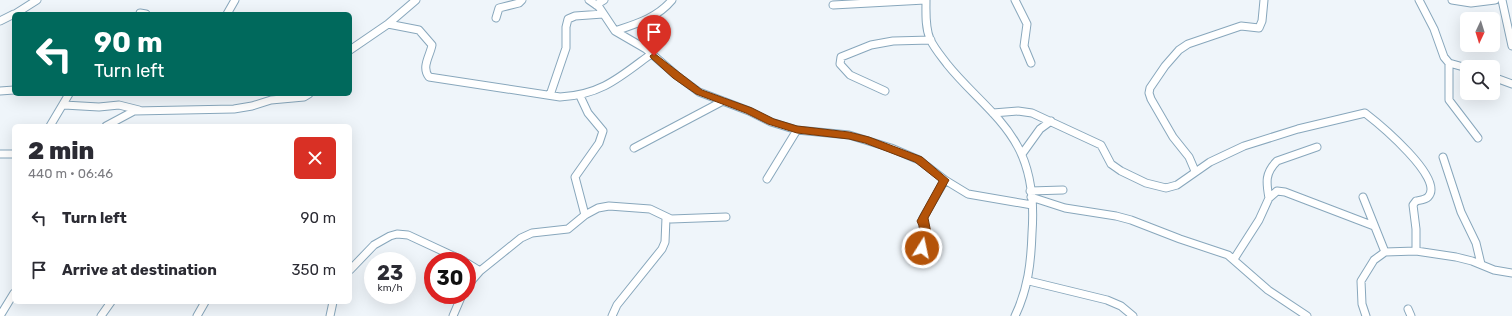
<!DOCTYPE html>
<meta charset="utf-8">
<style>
:root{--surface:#fff;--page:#f2f2f3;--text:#2b2b33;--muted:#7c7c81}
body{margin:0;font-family:Rubik,sans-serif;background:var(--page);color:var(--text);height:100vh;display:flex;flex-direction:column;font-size:15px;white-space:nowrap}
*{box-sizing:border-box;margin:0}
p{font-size:13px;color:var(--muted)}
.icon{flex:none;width:22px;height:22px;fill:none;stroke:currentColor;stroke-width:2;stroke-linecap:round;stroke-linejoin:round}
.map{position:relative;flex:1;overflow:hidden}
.sheet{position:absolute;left:12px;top:124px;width:340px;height:180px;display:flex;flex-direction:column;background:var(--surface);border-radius:6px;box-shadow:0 4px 16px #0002}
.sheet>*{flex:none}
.hud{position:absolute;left:12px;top:12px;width:340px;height:84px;border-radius:6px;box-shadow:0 4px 16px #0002;background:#00695c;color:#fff;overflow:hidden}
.needle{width:26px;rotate:184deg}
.fabs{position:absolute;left:1460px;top:12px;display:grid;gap:8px}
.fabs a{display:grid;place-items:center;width:40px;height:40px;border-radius:6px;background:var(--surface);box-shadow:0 4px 16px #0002;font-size:20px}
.speed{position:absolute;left:364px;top:252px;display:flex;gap:8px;font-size:20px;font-weight:700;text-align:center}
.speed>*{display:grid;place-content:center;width:52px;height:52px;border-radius:50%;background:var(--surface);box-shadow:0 4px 16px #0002;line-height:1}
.speed small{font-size:10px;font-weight:400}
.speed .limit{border:6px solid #d22;background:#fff;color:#111}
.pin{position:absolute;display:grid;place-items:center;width:34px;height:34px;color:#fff;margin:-41px -17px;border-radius:50% 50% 50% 0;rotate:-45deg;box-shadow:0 0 4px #0007}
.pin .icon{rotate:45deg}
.me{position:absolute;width:44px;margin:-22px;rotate:10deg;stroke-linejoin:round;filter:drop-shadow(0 0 3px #0008)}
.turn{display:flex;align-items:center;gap:14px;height:84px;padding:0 16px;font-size:18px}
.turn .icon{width:52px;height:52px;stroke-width:2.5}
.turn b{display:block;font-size:28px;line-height:34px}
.round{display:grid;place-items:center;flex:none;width:42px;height:42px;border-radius:6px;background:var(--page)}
.summary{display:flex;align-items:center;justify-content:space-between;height:68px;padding:0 16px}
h1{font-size:24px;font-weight:800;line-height:30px}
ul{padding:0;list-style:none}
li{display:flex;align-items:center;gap:12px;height:52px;padding:0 16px}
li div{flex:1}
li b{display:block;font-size:15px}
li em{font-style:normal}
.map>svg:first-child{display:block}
</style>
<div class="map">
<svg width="1512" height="316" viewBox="0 0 1512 316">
<rect width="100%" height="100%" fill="#eff5fa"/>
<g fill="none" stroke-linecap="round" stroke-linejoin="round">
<defs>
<path id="minor" d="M589,0L599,7L615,31L646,49L676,75L699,92L749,111L771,122L797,130L849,135L891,148L919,160L945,180L968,194L1032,205
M926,0C926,13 925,27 930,39C934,48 941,56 947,64C970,93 1001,115 1018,147C1032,173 1034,205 1032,233C1031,263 1028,289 1015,316
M1015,0L1027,24L1024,46L1031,63
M1419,0L1434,29L1444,57L1449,63
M1452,0L1471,3L1495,0
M1502,0L1512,46
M596,5L604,0
M833,5L925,0
M140,13L146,14
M15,14L37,0
M227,14L235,0
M496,18L499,8L519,3L522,0
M0,21L14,14
M388,24L419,30L432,45C430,56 421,67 429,77L560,97C601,95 620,77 651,54
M615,31C636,24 657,18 672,0
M350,50L388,24L416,0
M1467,68L1449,63V100L1478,138
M1493,77L1512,84
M0,91L14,90
M885,91L850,75L840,64L841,57L871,45L893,41L931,40
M550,95L566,48V27L568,19L575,16L603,14
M580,96L588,113L603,131L599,143L575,177L585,215
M64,105L99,107L119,105L139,110
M993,113L1018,111L1032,113L1101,145L1111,164L1121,171L1146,183L1166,188L1177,185L1210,162L1244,146L1298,129L1365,113C1378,123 1446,179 1428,197C1425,200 1420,200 1416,201L1413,205L1416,229V251
M50,126L69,94
M106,126L134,111L234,109L252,106L271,100L304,97L309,94
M634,148L723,101
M0,154H14
M1022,154L1040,129L1051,121
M1443,157L1461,212L1476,243L1481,264
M1195,171L1189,157L1173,137L1151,99L1149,93L1150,88L1165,66L1179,50L1188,44L1241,26L1259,28L1262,21L1264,0
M767,179L797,130
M1030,191L1063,190
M1031,197L1065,208L1116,216L1131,220L1180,239L1228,255L1268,290L1307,316
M1363,197L1385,252
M1269,198C1266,182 1265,173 1277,161L1317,147
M922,248L925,234L922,221L923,218L945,180
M1234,259L1259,220L1269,198L1277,191L1285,192L1374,226
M467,263L480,271
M350,270L374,245L390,236L397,234L408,235L464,261
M1029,281L1107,300L1121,306L1133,316
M467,286L480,271L521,238L532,233L568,229L585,215L598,208L609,206L650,209L671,219L726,217
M1408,309L1411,316
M0,316L14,293
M101,316L111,302
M197,316L205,302
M330,316L333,302
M453,316L462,295
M612,316L617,305L662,249L665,242L666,218
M1366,316L1362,304L1361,281L1374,260L1385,252L1416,251L1456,257L1472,261L1494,270L1512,273"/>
</defs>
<use href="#minor" stroke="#88a7bc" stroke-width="9"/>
<use href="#minor" stroke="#fff" stroke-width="7"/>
</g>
<path fill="#b45309" stroke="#753606" d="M654,53L702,90L752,108L774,119L797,126L849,132L869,137L922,157L949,180L928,218L931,233L926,251L922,252L919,251C915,242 924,234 917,221L939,181L915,162L865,143L849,139L797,133L768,124L746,113L696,94L673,78L651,58L650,56Z"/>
</svg>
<div class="fabs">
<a><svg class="needle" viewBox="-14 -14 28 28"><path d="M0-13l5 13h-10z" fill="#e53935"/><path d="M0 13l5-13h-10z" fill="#7c7c81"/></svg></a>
<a><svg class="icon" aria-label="search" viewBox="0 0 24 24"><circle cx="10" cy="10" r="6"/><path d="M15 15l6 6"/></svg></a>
</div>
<div class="speed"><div>23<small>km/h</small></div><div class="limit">30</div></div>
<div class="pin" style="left:654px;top:56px;background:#d93025"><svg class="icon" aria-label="arrive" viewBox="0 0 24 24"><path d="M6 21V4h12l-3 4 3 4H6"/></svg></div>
<svg class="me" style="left:922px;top:248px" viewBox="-20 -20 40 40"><circle r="17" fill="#b45309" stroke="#fff" stroke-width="3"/><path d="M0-11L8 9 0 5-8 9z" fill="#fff"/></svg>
<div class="hud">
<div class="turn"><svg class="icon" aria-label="left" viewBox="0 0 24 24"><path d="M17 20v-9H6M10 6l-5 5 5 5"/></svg><div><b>90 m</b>Turn left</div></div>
</div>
<section class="sheet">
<div class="summary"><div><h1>2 min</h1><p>440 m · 06:46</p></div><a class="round" style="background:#d93025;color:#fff"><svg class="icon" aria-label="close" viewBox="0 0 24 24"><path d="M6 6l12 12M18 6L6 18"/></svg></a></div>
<ul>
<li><svg class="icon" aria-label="left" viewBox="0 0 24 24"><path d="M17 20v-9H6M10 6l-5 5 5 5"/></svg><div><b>Turn left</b></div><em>90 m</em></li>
<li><svg class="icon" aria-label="arrive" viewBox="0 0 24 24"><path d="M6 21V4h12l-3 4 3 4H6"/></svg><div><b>Arrive at destination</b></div><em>350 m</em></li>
</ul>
</section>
</div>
